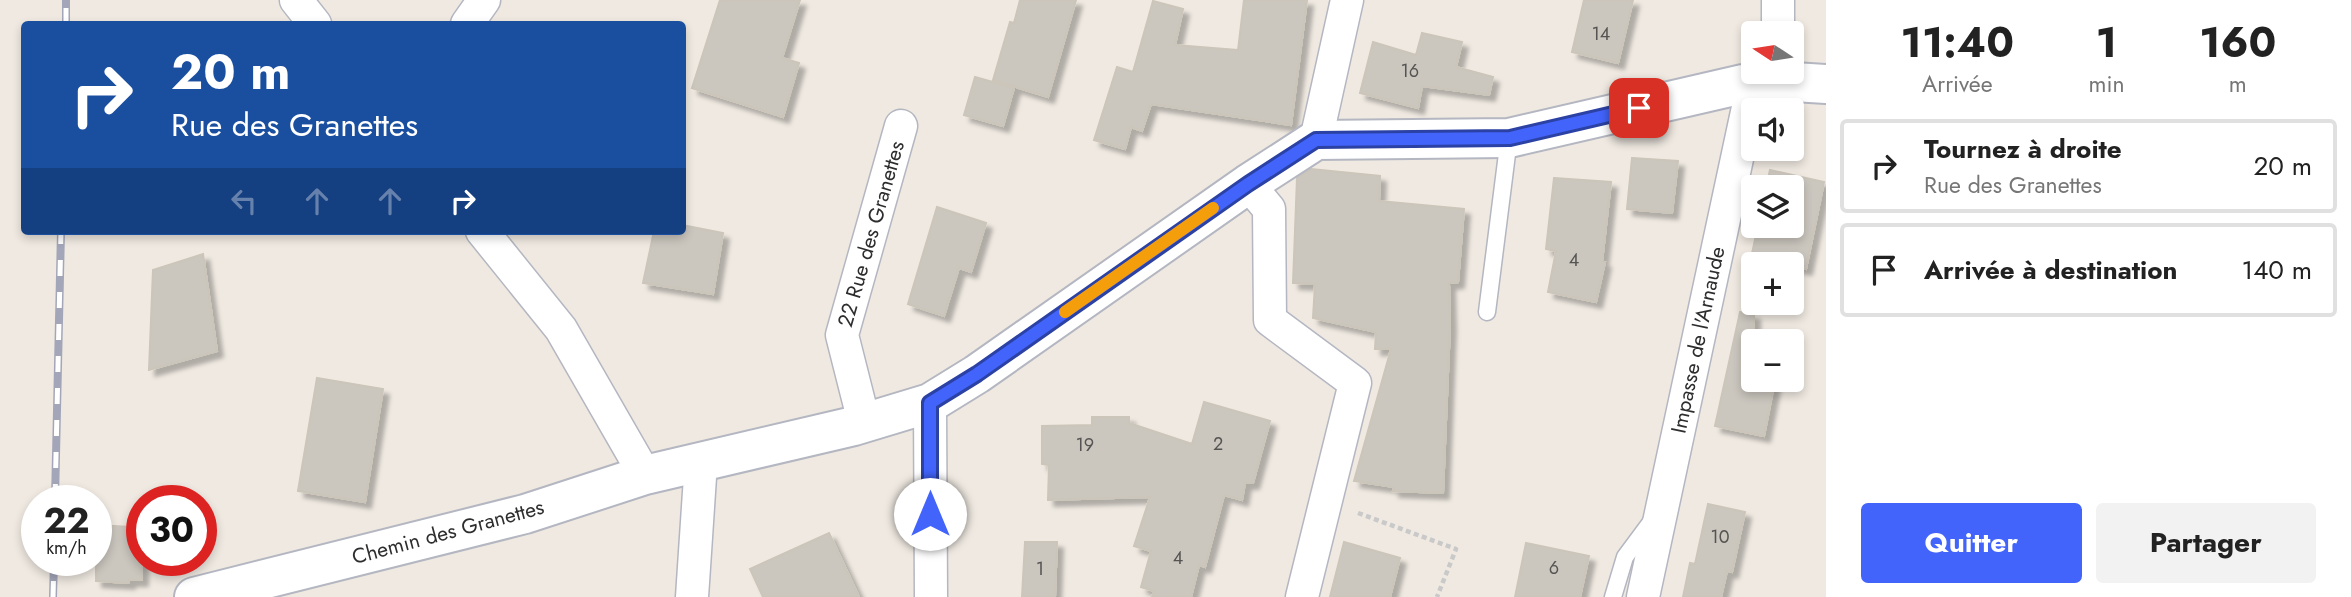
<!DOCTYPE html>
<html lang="fr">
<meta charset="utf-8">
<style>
:root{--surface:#fff;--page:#f2f2f2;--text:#222;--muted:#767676;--line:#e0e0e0;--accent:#4264fb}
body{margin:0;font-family:Jost,sans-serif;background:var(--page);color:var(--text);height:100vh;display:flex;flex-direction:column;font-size:26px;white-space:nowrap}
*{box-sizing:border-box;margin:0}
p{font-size:23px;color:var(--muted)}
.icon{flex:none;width:38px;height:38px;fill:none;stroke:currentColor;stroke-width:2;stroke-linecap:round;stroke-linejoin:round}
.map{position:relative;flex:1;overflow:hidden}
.panel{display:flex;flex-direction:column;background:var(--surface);width:525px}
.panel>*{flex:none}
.hud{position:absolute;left:21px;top:21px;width:665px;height:214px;border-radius:7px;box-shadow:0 4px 10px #0003;background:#1a4fa0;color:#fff;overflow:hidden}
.needle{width:46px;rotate:282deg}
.controls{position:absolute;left:1741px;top:21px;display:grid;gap:14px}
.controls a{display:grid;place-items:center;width:63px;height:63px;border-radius:7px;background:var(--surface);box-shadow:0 4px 10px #0003;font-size:35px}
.speed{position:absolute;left:21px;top:485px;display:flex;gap:14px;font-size:35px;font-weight:700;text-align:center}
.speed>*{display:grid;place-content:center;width:91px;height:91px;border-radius:50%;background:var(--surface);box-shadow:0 4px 10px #0003;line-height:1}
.speed small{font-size:18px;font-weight:400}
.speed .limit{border:10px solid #d22;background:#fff;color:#111}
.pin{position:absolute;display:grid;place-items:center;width:60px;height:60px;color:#fff;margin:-30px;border-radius:14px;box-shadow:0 4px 10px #0006}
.me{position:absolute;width:77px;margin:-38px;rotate:0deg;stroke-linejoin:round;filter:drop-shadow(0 0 5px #0008)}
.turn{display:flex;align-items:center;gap:24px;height:147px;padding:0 35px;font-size:32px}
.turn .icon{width:91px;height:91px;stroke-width:2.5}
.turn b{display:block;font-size:49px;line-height:60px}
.lanes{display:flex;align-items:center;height:66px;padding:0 35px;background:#0003;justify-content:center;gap:35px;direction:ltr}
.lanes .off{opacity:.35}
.eta{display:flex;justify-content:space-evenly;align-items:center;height:119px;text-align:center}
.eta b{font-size:42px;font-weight:700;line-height:49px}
.cta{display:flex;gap:14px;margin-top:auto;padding:14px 35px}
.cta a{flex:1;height:80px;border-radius:7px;background:var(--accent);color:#fff;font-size:28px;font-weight:700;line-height:80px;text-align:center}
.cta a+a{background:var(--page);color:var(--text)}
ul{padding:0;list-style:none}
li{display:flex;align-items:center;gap:21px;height:94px;margin:0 14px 10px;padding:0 21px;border:4px solid var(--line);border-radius:7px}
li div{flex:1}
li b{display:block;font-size:26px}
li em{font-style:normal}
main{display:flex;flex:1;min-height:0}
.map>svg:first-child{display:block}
</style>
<main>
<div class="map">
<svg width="1826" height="597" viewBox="0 0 1826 597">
<defs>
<filter id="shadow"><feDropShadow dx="6" dy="6" stdDeviation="2" flood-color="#0004"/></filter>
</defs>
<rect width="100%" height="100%" fill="#efe9e1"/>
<path fill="#cbc7bf" stroke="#cbc5ba" stroke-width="2" filter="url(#shadow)" d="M720,0H800L782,58L799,63L783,117L692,88Z
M1020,0H1076L1048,97L993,80L1010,22L1014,23Z
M1244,0H1307L1291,125L1151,104L1142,131L1131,127L1125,149L1094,140L1117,67L1133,72L1153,1L1183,9L1175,45L1238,50Z
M1584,0H1633L1618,63L1572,52Z
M1422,33L1462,42L1456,67L1493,77L1489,95L1422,86L1418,108L1360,93L1373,42L1416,55Z
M975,77L1014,88L1003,126L964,115Z
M1632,158L1678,161L1672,213L1627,209Z
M1311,169L1380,176L1379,201L1464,209L1458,282L1449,283L1450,326L1443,493L1393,491L1394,487L1354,481L1391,349H1375L1376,332L1313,318L1315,284L1293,283L1297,178Z
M1770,170L1824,182L1806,269L1792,266V264L1751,258L1758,226H1792V187H1766Z
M1554,178L1611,182L1602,262H1605L1596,302L1548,292L1556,251L1546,249Z
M937,207L986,223L971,272L959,268L944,316L908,304Z
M682,225L723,233L713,294L643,283L654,231H682Z
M203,254L217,351L149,370L153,270Z
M1740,312L1754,314V380H1775L1764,436L1715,426Z
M317,378L383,389L365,502L298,491Z
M1204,402L1270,421L1253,483H1245L1242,500L1224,495L1205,567L1199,565L1191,597H1152L1154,591L1141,587L1151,551L1134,546L1150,497L1048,500L1049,465L1042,464V426L1092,425V417H1129V423L1192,444Z
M1708,504L1745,512L1732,572L1727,571L1721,597H1683L1690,563L1695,564Z
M96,525L131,527L130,548H142V580H129V583L96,581Z
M829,533L859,597H763L750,569Z
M1025,542H1057L1055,597H1022Z
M1344,542L1400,558L1390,597H1330Z
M1526,543L1589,556L1580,597H1515Z"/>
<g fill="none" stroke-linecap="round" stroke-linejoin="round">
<defs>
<path id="service" d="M1487,312L1509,138
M1613,597L1625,557L1651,522"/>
<path id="minor" d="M296,0L315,24
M1778,0V33
M467,24L484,0
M1316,140L1347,0
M1248,184L1269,209L1270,320L1355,383L1302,597
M482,231L561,329L645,475
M930,403L931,597
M864,422L842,335L901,126
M692,597L701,462
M1643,597L1753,84"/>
<path id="tertiary" d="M194,597L525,514L645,475L854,426L930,403L977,374L1248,184L1316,140L1509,138L1743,84L1794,82L1826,84"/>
</defs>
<use href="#service" stroke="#b4b7c1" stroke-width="19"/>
<use href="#minor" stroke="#b4b7c1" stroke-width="35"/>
<use href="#tertiary" stroke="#b4b7c1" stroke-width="42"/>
<path stroke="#c9c9c9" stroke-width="4.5" stroke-dasharray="5 3.5" stroke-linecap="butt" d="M1358,513L1456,549L1437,597"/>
<use href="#service" stroke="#fff" stroke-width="16"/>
<use href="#minor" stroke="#fff" stroke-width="32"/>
<use href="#tertiary" stroke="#fff" stroke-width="38"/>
<defs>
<path id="rail" d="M66,24V0
M55,500L61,231
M53,597L54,560"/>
</defs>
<use href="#rail" stroke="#a3a6b8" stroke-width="8"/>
<use href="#rail" stroke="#fff" stroke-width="5" stroke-dasharray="16" stroke-linecap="butt"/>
</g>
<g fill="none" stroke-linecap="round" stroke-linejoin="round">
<defs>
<path id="route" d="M930,514V403L977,374L1248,184L1316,140L1510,138L1639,108"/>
</defs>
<use href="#route" stroke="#2b41a3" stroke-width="18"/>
<use href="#route" stroke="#4264fb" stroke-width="12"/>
<path stroke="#f59e0b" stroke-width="12" d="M1065,312L1213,208"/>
</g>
<g text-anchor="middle" stroke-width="7" stroke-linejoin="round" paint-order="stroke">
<g font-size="18" fill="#555452">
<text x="1601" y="40">14</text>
<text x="1410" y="77">16</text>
<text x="1574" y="266">4</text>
<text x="1218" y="450">2</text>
<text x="1085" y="451">19</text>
<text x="1720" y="543">10</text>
<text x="1178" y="564">4</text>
<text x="1554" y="574">6</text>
<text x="1040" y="575">1</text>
</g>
<g font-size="21" fill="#2e2e2e" stroke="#fff">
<text transform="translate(871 234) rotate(-74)" y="7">22 Rue des Granettes</text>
<text transform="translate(1698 340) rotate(-78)" y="7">Impasse de l'Arnaude</text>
<text transform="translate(448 532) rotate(-15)" y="7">Chemin des Granettes</text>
</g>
</g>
</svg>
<div class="controls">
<a><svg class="needle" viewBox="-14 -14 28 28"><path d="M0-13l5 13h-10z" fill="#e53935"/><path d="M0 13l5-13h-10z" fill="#767676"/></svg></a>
<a><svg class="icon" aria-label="sound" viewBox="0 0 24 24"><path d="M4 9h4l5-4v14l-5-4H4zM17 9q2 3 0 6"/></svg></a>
<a><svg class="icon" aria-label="layers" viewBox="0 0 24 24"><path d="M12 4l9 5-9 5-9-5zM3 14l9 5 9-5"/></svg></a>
<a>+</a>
<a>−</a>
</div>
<div class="speed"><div>22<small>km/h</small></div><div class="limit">30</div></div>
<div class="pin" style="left:1639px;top:108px;background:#d93025"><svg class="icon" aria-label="arrive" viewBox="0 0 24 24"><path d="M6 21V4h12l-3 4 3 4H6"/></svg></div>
<svg class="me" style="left:930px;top:514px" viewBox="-20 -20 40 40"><circle r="19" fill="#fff"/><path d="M0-13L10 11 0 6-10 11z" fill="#4264fb"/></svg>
<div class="hud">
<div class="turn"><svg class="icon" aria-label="right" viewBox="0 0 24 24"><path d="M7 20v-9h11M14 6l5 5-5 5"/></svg><div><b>20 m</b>Rue des Granettes</div></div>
<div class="lanes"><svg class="icon off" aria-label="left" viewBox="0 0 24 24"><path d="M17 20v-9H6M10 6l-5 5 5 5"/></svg><svg class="icon off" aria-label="ahead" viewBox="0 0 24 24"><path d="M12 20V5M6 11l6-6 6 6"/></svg><svg class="icon off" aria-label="ahead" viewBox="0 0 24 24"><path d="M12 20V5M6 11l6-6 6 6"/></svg><svg class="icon" aria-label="right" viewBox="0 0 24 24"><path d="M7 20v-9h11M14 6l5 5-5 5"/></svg></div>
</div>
</div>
<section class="panel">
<div class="eta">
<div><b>11:40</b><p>Arrivée</p></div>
<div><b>1</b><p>min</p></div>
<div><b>160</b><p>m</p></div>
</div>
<ul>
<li><svg class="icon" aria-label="right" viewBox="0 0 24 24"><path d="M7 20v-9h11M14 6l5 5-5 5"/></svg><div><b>Tournez à droite</b><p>Rue des Granettes</p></div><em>20 m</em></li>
<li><svg class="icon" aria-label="arrive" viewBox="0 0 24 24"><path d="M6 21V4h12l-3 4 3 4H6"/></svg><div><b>Arrivée à destination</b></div><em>140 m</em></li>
</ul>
<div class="cta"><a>Quitter</a><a>Partager</a></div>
</section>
</main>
